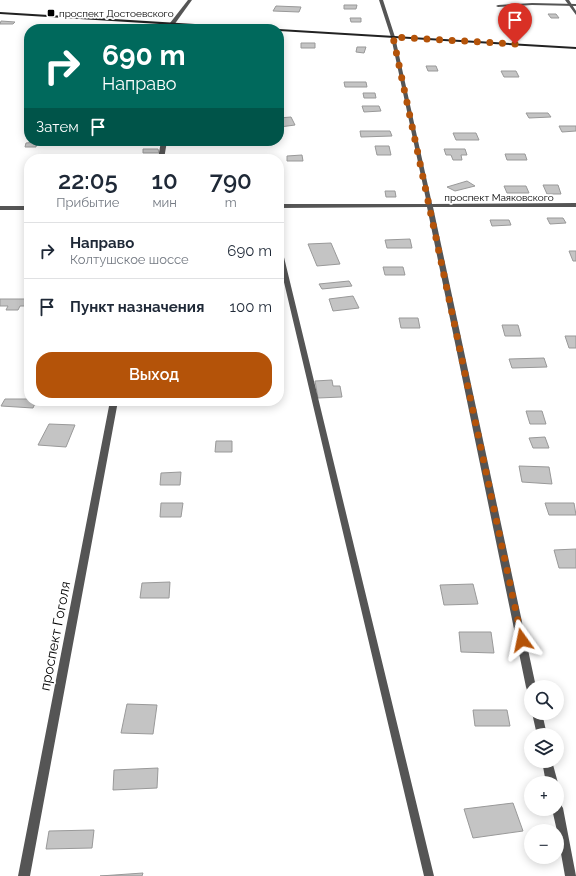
<!DOCTYPE html>
<html lang="ru">
<meta charset="utf-8">
<style>
:root{--surface:#fff;--page:#f6f6f7;--text:#1f2937;--muted:#747a83;--line:#e0e1e3;--accent:#b45309}
body{margin:0;font-family:Raleway,sans-serif;background:var(--page);color:var(--text);height:100vh;display:flex;flex-direction:column;font-size:15px;white-space:nowrap}
*{box-sizing:border-box;margin:0}
p{font-size:13px;color:var(--muted)}
.icon{flex:none;width:22px;height:22px;fill:none;stroke:currentColor;stroke-width:2;stroke-linecap:round;stroke-linejoin:round}
.map{position:relative;flex:1;overflow:hidden}
.sheet{position:absolute;left:24px;top:154px;width:260px;height:252px;display:flex;flex-direction:column;background:var(--surface);border-radius:16px;box-shadow:0 2px 10px #0003}
.sheet>*{flex:none}
.top-card{position:absolute;left:24px;top:24px;width:260px;height:122px;border-radius:16px;box-shadow:0 2px 10px #0003;background:#00695c;color:#fff;overflow:hidden}
.buttons{position:absolute;left:524px;top:680px;display:grid;gap:8px}
.buttons a{display:grid;place-items:center;width:40px;height:40px;border-radius:50%;background:var(--surface);box-shadow:0 2px 10px #0003;font-size:20px}
.pin{position:absolute;display:grid;place-items:center;width:34px;height:34px;color:#fff;margin:-41px -17px;border-radius:50% 50% 50% 0;rotate:-45deg;box-shadow:0 0 4px #0007}
.pin .icon{rotate:45deg}
.me{position:absolute;width:44px;margin:-22px;rotate:348deg;stroke-linejoin:round;filter:drop-shadow(0 0 3px #0008)}
.turn{display:flex;align-items:center;gap:14px;height:84px;padding:0 12px;font-size:18px}
.turn .icon{width:52px;height:52px;stroke-width:2.5}
.turn b{display:block;font-size:28px;line-height:34px}
.then{display:flex;align-items:center;height:38px;padding:0 12px;background:#0003;gap:8px;font-size:15px}
.eta{display:flex;justify-content:space-evenly;align-items:center;height:68px;text-align:center}
.eta b{font-size:24px;font-weight:600;line-height:28px}
.button{display:flex;gap:8px;margin-top:auto;padding:8px 12px}
.button a{flex:1;height:46px;border-radius:16px;background:var(--accent);color:#fff;font-size:16px;font-weight:600;line-height:46px;text-align:center}
ul{padding:0;list-style:none}
li{display:flex;align-items:center;gap:12px;height:56px;padding:0 12px;border-top:1px solid var(--line)}
li div{flex:1}
li b{display:block;font-size:15px}
li em{font-style:normal}
.map>svg:first-child{display:block}
</style>
<div class="map">
<svg width="576" height="876" viewBox="0 0 576 876">
<rect width="100%" height="100%" fill="#fff"/>
<path fill="#c4c4c4" stroke="#999" d="M344,5H357L356,9H344Z
M276,6L301,7L299,12L273,11Z
M505,9H522L526,15L503,14L501,11H507Z
M548,14H556L559,18H551Z
M350,18H361V22H351Z
M1,21L15,22L13,24H0Z
M301,43H315V48H301Z
M357,47H366L364,53L356,52Z
M426,66H436L438,71H428Z
M501,71H516L519,77H504Z
M344,82H366L367,87H345Z
M363,93H375L376,98H364Z
M362,106H379L381,111L364,112Z
M526,113H548L551,117L529,118Z
M291,117L295,125L280,127L279,118Z
M559,126H576V131L562,132Z
M360,131H390L392,136L361,137Z
M453,133H476L479,140H456Z
M114,141H127L126,145H113Z
M37,142L36,147H25L26,143Z
M375,146H389L391,155H377Z
M143,149H158L159,153H143Z
M444,149H465L467,155H461L462,160H453L451,155H446Z
M505,154H525L527,160H507Z
M302,155L303,161H287V156Z
M467,181L475,186L455,191L447,187Z
M543,185H558L561,194H547Z
M504,186H526L529,193H507Z
M385,191H395L396,197H386Z
M547,218H563L566,223L550,224Z
M490,220H509L511,225L492,226Z
M410,239L412,248H387L385,240Z
M331,243L340,264L317,266L308,244Z
M569,251H576V261H573Z
M383,267H403L405,275H385Z
M349,281L352,286L322,289L319,284Z
M353,296L359,308L333,311L329,299Z
M0,299H29V306H20L18,310H6L8,306H0Z
M399,318H418L420,328H401Z
M502,325H518L521,336H505Z
M565,336H576V348H569Z
M544,358L547,367L512,368L509,359Z
M332,380L333,386H340L342,397L318,398L315,381Z
M5,399H29V401H36L33,408L1,406Z
M526,411H542L546,424H530Z
M49,424L75,425L66,447L38,445Z
M545,437L549,448H533L529,438Z
M216,441H232V452H215Z
M519,466L549,467L552,484L522,482Z
M181,472L180,485H160L161,473Z
M161,503H183L181,517H160Z
M545,503H574L576,515H549Z
M576,549V568H559L554,550Z
M170,582L169,598H140L142,583Z
M473,584L478,604L444,605L440,585Z
M459,632H491L494,653L461,652Z
M127,704L157,705L153,734L121,733Z
M473,710H507L510,726H475Z
M158,768L157,788L113,790L114,770Z
M513,803L523,831L473,838L464,809Z
M94,830L92,848L46,849L49,831Z
M143,873L142,876H100Z"/>
<g fill="none" stroke-linecap="round" stroke-linejoin="round">
<path fill="#555" fill-rule="evenodd" d="M532,3L576,4V6L532,5L498,7L496,6L498,5Z
M279,247L282,249L434,876H424L279,261Z"/>
<path fill="#555" fill-rule="evenodd" d="M379,0H383L395,37L432,204L576,203V207H433L536,687H531V691L527,690L526,687L427,207L279,208V204H427L391,37Z
M565,0H569L576,11V15Z
M186,24L190,25L189,29H185Z
M161,141H167L164,159H158Z
M0,206H29V210H0Z
M110,401H118L30,876H18Z
M532,713H542L547,735H537Z
M542,761H552L558,783L557,784V783H546Z
M557,803L561,805L563,808L576,876H565L557,831L552,809H557Z"/>
<path fill="#555" fill-rule="evenodd" d="M188,0H192L174,25H170V23Z"/>
<path fill="#222" fill-rule="evenodd" d="M0,12L260,28L262,29H239L0,14Z
M278,29H279L576,47V49L279,31V29Z"/>
</g>
<g fill="none" stroke-linecap="round" stroke-linejoin="round">
<path stroke="#b45309" stroke-width="7" stroke-dasharray="0 12.6" d="M515,44L393,37L522,640"/>
</g>
<rect fill="#000" stroke="#fff" stroke-width="1.5" x="47" y="9" width="8" height="8" rx="2"/>
<g text-anchor="middle" stroke-width="3.5" stroke-linejoin="round" paint-order="stroke">
<g font-size="10" fill="#000" stroke="#fff" text-anchor="start">
<text x="59" y="17">проспект Достоевского</text>
</g>
<g font-size="10" fill="#000" stroke="#fff">
<text x="499" y="201">проспект Маяковского</text>
</g>
<g font-size="14" fill="#000" stroke="#fff">
<text transform="translate(55 636) rotate(-79)" y="5">проспект Гоголя</text>
</g>
</g>
</svg>
<div class="buttons">
<a><svg class="icon" aria-label="search" viewBox="0 0 24 24"><circle cx="10" cy="10" r="6"/><path d="M15 15l6 6"/></svg></a>
<a><svg class="icon" aria-label="layers" viewBox="0 0 24 24"><path d="M12 4l9 5-9 5-9-5zM3 14l9 5 9-5"/></svg></a>
<a>+</a>
<a>−</a>
</div>
<div class="pin" style="left:515px;top:44px;background:#d93025"><svg class="icon" aria-label="arrive" viewBox="0 0 24 24"><path d="M6 21V4h12l-3 4 3 4H6"/></svg></div>
<svg class="me" style="left:522px;top:640px" viewBox="-20 -20 40 40"><path d="M0-17L14 15 0 8-14 15z" fill="#b45309" stroke="#fff" stroke-width="4"/></svg>
<div class="top-card">
<div class="turn"><svg class="icon" aria-label="right" viewBox="0 0 24 24"><path d="M7 20v-9h11M14 6l5 5-5 5"/></svg><div><b>690 m</b>Направо</div></div>
<div class="then">Затем<svg class="icon" aria-label="arrive" viewBox="0 0 24 24"><path d="M6 21V4h12l-3 4 3 4H6"/></svg></div>
</div>
<section class="sheet">
<div class="eta">
<div><b>22:05</b><p>Прибытие</p></div>
<div><b>10</b><p>мин</p></div>
<div><b>790</b><p>m</p></div>
</div>
<ul>
<li><svg class="icon" aria-label="right" viewBox="0 0 24 24"><path d="M7 20v-9h11M14 6l5 5-5 5"/></svg><div><b>Направо</b><p>Колтушское шоссе</p></div><em>690 m</em></li>
<li><svg class="icon" aria-label="arrive" viewBox="0 0 24 24"><path d="M6 21V4h12l-3 4 3 4H6"/></svg><div><b>Пункт назначения</b></div><em>100 m</em></li>
</ul>
<div class="button"><a>Выход</a></div>
</section>
</div>
